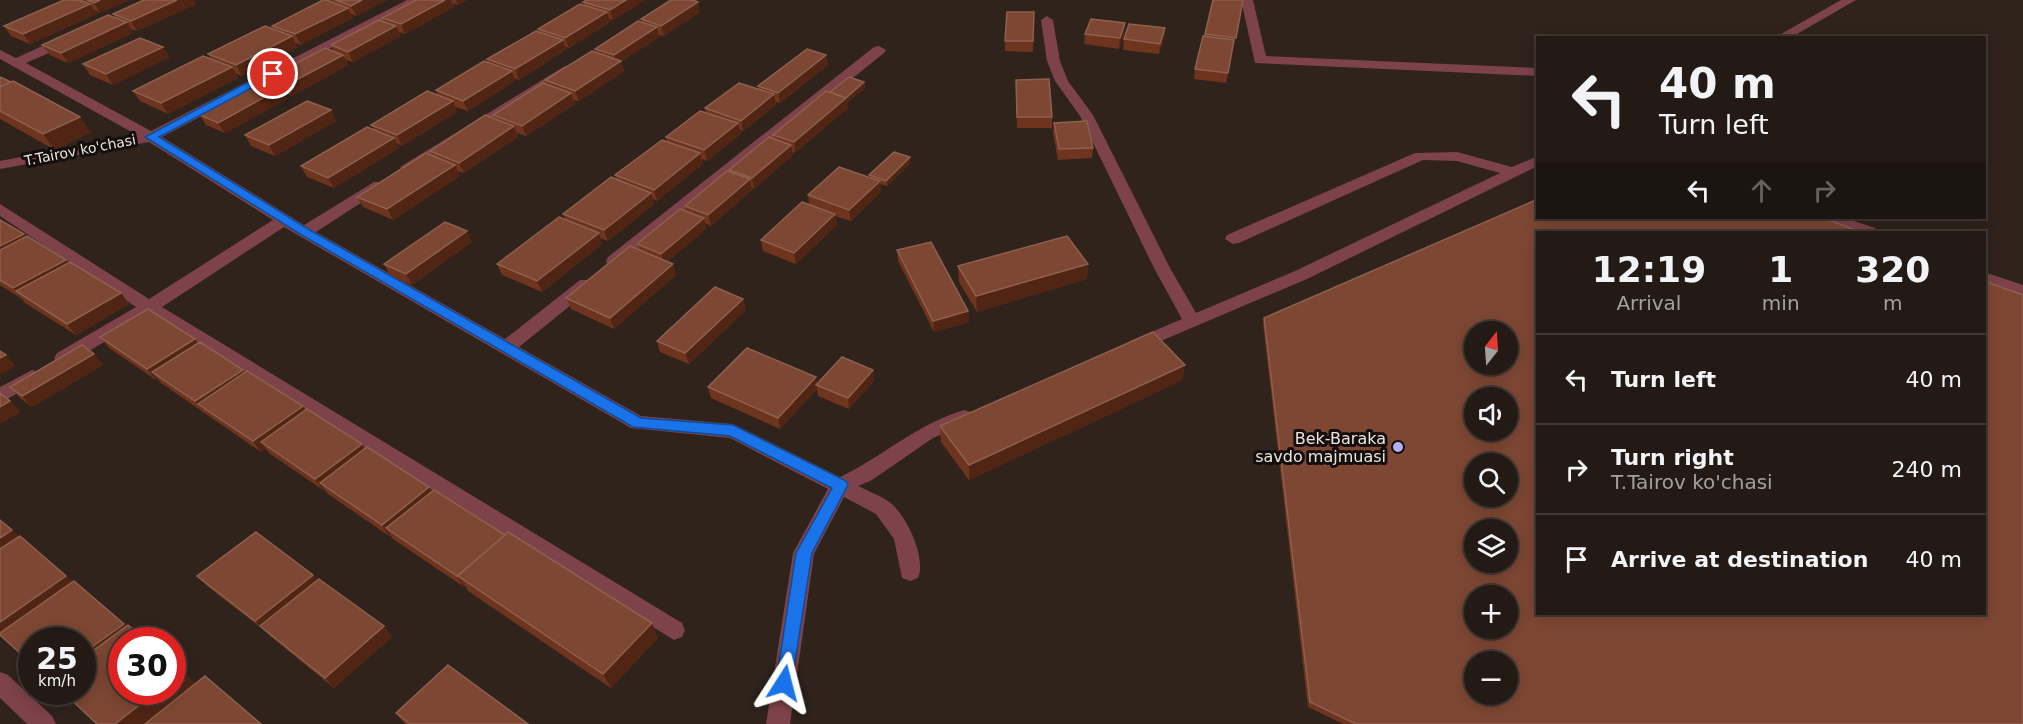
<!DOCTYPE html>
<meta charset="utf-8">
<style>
:root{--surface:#231a15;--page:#2f2722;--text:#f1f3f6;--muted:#a3a1a0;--line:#403834}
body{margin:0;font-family:"DejaVu Sans",sans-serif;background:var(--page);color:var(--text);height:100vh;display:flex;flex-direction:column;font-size:22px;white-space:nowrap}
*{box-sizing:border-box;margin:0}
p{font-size:20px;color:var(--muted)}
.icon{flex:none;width:33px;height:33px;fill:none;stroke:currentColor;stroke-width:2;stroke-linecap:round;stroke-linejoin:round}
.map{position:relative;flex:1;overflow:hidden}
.details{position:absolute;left:1536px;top:231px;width:450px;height:384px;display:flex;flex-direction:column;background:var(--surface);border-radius:0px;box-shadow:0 3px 15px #0003,0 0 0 2px var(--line)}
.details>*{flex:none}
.hud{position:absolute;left:1536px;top:36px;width:450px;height:183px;border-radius:0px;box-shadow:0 3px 15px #0003,0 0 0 2px var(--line);background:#231a15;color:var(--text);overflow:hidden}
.needle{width:39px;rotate:17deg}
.controls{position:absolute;left:1464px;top:321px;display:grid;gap:12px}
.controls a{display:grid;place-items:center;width:54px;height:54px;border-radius:50%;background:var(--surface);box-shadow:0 3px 15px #0003,0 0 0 2px var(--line);font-size:30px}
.speed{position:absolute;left:18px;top:627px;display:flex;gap:12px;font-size:30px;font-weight:700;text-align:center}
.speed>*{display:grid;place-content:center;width:78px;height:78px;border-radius:50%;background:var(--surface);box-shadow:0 3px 15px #0003,0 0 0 2px var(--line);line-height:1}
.speed small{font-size:15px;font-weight:400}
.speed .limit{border:9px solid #d22;background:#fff;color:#111}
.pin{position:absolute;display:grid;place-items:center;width:51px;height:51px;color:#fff;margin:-26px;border:3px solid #fff;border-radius:50%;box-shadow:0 2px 6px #0007}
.me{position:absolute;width:66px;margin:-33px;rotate:9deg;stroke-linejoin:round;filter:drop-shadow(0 0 4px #0008)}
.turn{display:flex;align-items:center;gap:21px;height:126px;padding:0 24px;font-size:27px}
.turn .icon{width:78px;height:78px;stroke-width:2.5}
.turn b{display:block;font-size:42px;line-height:51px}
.lanes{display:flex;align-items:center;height:57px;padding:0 24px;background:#0003;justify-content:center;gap:30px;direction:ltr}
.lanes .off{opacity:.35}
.eta{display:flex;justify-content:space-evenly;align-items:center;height:102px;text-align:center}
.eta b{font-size:36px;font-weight:800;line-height:42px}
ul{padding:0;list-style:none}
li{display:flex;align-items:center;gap:18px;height:90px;padding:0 24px;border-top:2px solid var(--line)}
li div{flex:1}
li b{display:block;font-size:22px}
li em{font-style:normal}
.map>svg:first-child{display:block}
</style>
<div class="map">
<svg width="2023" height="724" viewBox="0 0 2023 724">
<rect width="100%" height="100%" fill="#2f231c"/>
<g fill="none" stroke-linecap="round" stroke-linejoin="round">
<path fill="#7d424a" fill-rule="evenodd" d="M407,0H422L162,137L304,225L374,182H384L387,185L384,188L316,232L505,339L580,280H592L594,284L592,288L519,347L641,416L733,424L840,477C884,456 915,425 964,410L971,412L973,417L971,422L933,438L872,480L858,486C868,491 879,495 888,501C906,513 927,559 918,578L910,581L902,578L894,539L876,514L844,497L814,554L790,724H766L793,553L828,489L730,438L631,428L284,227L162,307L682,623L685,630L682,637L674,640L149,315L69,363L63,364L57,363L54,358L57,353L136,307L0,216V204L149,299L273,220L149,142L0,169V161L137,135L0,59V50L16,58L62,37H72L73,40L72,43L26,63L151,131Z
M1241,0H1253L1266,56L1538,68V76L1255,63Z
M1841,0H1856L1790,38H1774Z
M1047,16L1053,20L1060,61L1068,81L1093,115L1170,268L1196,313L1295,271L1500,173L1457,161L1423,160L1239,243L1233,244L1225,239L1227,235L1415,153L1457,152L1512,167L1538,156V166L1307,279L1142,349L1136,351L1130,349L1127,345L1130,341L1182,319L1154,268L1080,116L1055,81L1047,61L1041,20Z
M879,46L886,50L884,53L620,265H608L606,261L608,257L874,47Z
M565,66L572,70L570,73L412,170L407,171L400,167Z
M1823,218H1845L1875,228L1877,232H1855L1825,221Z
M1984,272L2023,285V297L1984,283Z
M32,370L38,372L41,377L38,382L0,403V387Z
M0,672L8,675L52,716L56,724H27L0,698Z"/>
</g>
<path fill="#6f341e" d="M64,0H129L100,13L94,10L97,14L30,44L11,36L4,26Z
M329,0H387L356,16L351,14L353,18L301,45L295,43L297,47L242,76L235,73L238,78L168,114L140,101L133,91L211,59L208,54L273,29L272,26L330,1Z
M416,0H467L458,5L453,3L454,7L405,34L399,32L401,36L353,62L346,60L348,65L292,96L284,92L287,99L225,133L206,125L200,115L271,84L268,78L333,51L331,45L384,22L382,18Z
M587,0H645L613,20L609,19L610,22L569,48L565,47L566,50L519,80L514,78L515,81L468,111L455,107L457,112L402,146L396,143L399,148L334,188L307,177L301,166L374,129L371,125L438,95L436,90L489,63L487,59L539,32L538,29L584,5L583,2Z
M1213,0H1243L1226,83L1194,79L1195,69L1204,36Z
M196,4L137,31L130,29L133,33L68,63L50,55L42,45L116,18L113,14Z
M700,12L664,36L659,35V37L621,62L624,71L579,101L573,100L575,104L526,136L517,133L518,137L464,173L458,171L460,176L393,220L363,207L357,197L432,156L430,151L494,119L493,115L547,85L545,80L596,52L595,49L642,22L641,19Z
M1034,12L1033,52L1005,51V41Z
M1125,23L1124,33L1119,49L1084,44L1085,34Z
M1165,28L1164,38L1159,54L1123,50L1124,39Z
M826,55L828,65L780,103L776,102V105L743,131L740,130L741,134L707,161L702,159L703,164L657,201L653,199L654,204L608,241L600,238L602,244L542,292L502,275L497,264L566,220L563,214L616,179L615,175L667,141L666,137L706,113L705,108L758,89V86Z
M170,57L113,85L90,75L83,64Z
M0,77L91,132L55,150L0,119Z
M864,82L865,88L847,103L848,108L795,153L793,152V155L754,189L752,188V190L711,226L705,223L706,229L668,261L673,264L676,275L614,329L571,309L566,298L639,249L637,244L686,211L685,206L729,172V170L774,139L773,135L830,92Z
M1016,90L1052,117V128H1017Z
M331,110L336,121L275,156L251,146L245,135Z
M1054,123L1093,148L1092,158L1058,160L1053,133Z
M911,163L887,186L880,184L881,192L851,221L835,216L837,225L796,264L763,251L761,240L809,205L808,195L870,178L869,175Z
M0,220L24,234L25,236L66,260L68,263L121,293L129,304L76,335L25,303L22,299L0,285Z
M472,242L412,285L390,275L384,264Z
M897,250L968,311L969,322L934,332L898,261Z
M1088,264L1087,279L977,312L959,282L958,266Z
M743,299L746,310L689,364L660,352L657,341Z
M1264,318L2023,724H1343L1308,707L1263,324Z
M100,337L198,343L303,406L306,411L362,444L365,449L658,638L611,688L468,591L465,586L464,587L393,539L390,535L389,536L328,494L324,489L323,490L269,453L266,449L261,452L161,383L157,378L156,380L109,348Z
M94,354L103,365L32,407L20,398L10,387Z
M873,370L874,381L849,409L818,396L817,389L780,429L711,398L708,387L816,377L817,384Z
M1183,380L969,480L941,442L940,426Z
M313,575L317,580L384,626L392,637L334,688L270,636L265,631L207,586L197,576Z
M396,713L528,724H405Z"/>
<path fill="#502514" d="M100,0H129L100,13L94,3Z
M177,0H194L196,4L137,31L131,21Z
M362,0H387L356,16L351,6Z
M445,0H451L454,7L405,34L401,24Z
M456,0H467L458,5Z
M626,0H645L613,20L610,10Z
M698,2L700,12L664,36L661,26Z
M90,4L97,14L30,44L23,34Z
M348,8L353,18L301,45L295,34Z
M607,12L610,22L569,48L565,38Z
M127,22L133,33L68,63L61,53Z
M1125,23L1124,33L1119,49L1120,38Z
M396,26L401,36L353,62L348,52Z
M657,27L659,37L621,62L624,71L579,101L575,91L616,64L614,55Z
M1165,28L1164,38L1159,54L1160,44Z
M292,36L297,47L242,76L236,65Z
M563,40L566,50L519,80L515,69Z
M163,47L170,57L113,85L106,74Z
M343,55L348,65L292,96L287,85Z
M826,55L828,65L780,103L778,93Z
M232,67L238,78L168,114L161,103Z
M512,71L515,81L468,111L463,101Z
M864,82L865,88L847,103L848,108L795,153L794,142Z
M281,88L287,99L225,133L218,123Z
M571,93L575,104L526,136L522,126Z
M774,94L776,105L743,131L741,121Z
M453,101L457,112L402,146L397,135Z
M331,110L336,121L275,156L269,145Z
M80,117L91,132L55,150L43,134Z
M738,123L741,134L707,161L704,150Z
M514,126L518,137L464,173L459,163Z
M394,138L399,148L334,188L328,178Z
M791,145L793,155L754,189L752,178Z
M700,153L703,164L657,201L654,190Z
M910,157L911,163L887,186L886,181Z
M455,165L460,176L393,220L387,209Z
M750,179L752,190L711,226L708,215Z
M880,181L881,192L851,221L849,210Z
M651,193L654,204L608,241L604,230Z
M835,214L837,225L796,264L794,253Z
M704,218L706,229L664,265L661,254Z
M467,231L472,242L412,285L406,274Z
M599,233L602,244L542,292L537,281Z
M24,234L33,245L0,262V246Z
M66,260L75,271L17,292L13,288Z
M673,264L676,275L614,329L610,318Z
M1088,264L1087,279L977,312L976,296Z
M121,293L129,304L76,335L67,324Z
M743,299L746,310L689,364L685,353Z
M968,311L969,322L934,332L933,321Z
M195,339L203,350L152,372L157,378L156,380L147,369Z
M94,354L103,365L32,407L22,396Z
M6,355L16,366L0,375V358Z
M1185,365L1183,380L969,480V465Z
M243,370L251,380L198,404L195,401Z
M873,370L874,381L849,409L848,398Z
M816,377L817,389L780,429L778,418Z
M10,401L21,412L0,424V407Z
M303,406L310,417L261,442L266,449L261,452L253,441Z
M362,444L369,455L320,483L324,489L323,490L315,479Z
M429,487L436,497L386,528L390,535L389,536L382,525Z
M12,530L24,540L0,556V538Z
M505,535L458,576L465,586L464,587L457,576Z
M313,575L322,585L260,626L265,631L255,621Z
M66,576L78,586L0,634V622Z
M652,623L658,638L611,688L603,674Z
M124,624L135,634L82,673V654Z
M384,626L392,637L334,688L325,678Z
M182,671L197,685L149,724H115L156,692H172V678Z"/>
<path fill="#7d4733" stroke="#8e604e" stroke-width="1.5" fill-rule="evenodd" d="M64,0H79L90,4L23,34L4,26Z
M87,0H100L94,3Z
M144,0H177L131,21L113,14Z
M323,0H326L348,8L295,34L272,26Z
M335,0H362L351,6Z
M416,0H445L401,24L382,18Z
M587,0H626L610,10L583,2Z
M671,0H693L698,2L661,26L641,19Z
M1213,0H1243L1236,38L1205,34Z
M580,4L607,12L565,38L538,29Z
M1007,12H1034L1033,41H1005Z
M108,15L127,22L61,53L42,45Z
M1091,19L1125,23L1120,38L1085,34Z
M379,20L396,26L348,52L331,45Z
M638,21L657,27L614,55L595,49Z
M1129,24L1165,28L1160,44L1124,39Z
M265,26L292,36L236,65L208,54Z
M536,31L563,40L515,69L487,59Z
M1203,36L1234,40L1228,73L1195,69Z
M140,38L163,47L106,74L83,64Z
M325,48L343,55L287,85L268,78Z
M807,49L826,55L778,93L758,86Z
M592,51L621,61L575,91L545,80Z
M203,56L232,67L161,103L133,91Z
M484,61L512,71L463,101L436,90Z
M0,77L11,82L0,87Z
M849,77L864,82L846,98L830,92Z
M1049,79L1052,117H1017L1016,80Z
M13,81L80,117L43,134L0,111V87Z
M263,81L281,88L218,123L200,115Z
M543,83L571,93L522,126L493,115Z
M739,83L774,94L741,121L705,108Z
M427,91L453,101L397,135L371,125Z
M826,91L846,98L794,142L773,135Z
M307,101L331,110L269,145L245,135Z
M700,111L738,123L704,150L666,137Z
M485,115L514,126L459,163L430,151Z
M1087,121L1093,148L1059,149L1054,123Z
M367,127L394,138L328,178L301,166Z
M769,137L791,145L752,178L729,170Z
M662,140L700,153L654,190L615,175Z
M894,152L910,157L886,181L869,175Z
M426,153L455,165L387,209L357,197Z
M839,167L880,181L849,210L808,195Z
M727,171L750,179L708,215L685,206Z
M611,177L651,193L604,230L563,214Z
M1538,199V218H1823L1861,232H1538V614H1984V281L2023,295V724H1356L1310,702L1264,318ZM1474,332H1508V364H1474ZM1474,398H1508V430H1474ZM1474,464H1508V496H1474ZM1474,530H1508V562H1474ZM1474,596H1508V628H1474ZM1474,662H1508V694H1474Z
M802,202L835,214L794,253L761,240Z
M680,209L704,218L661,254L637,244Z
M559,217L599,233L537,281L497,264Z
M0,220L24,234L0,246Z
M445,222L467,231L406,274L384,264Z
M27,236L66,260L13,288L0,280V250Z
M1067,236L1088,264L976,296L958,266Z
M931,242L968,311L933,321L897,250Z
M630,246L673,264L610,318L566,298Z
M70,262L121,293L67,324L16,291Z
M715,287L743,299L685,353L657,341Z
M148,309L195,339L147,369L100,337Z
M1153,332L1185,365L969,465L940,426Z
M200,342L243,370L195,401L152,372Z
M82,345L94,354L22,396L10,387Z
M747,348L816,377L778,418L708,387Z
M0,351L6,355L0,358Z
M842,357L873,370L848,398L816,385Z
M247,371L303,406L253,441L198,404Z
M0,393L10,401L0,407Z
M307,409L362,444L315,479L261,442Z
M367,447L429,487L382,525L320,483Z
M434,490L505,535L457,576L386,528Z
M0,520L12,530L0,538Z
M256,532L313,575L255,621L197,576Z
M508,532L652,623L603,674L458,576Z
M20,536L66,576L0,622V549Z
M319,579L384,626L325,678L260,626Z
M74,581L124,624L82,654V640H32V664L0,635V633Z
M128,625L146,640H122V692H156L115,724H97L63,692H82V659Z
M172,663L182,671L172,678Z
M448,665L528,724H410L396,713Z
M205,676L261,724H145Z"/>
<path fill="#1a73e8" stroke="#114b97" stroke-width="1.5" d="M269,71L278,74L159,137L308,229L641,418L733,425L846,481L848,485L812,553L791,688L784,691L778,688L776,683L796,553L832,488L730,436L633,427L300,234L145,137Z"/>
<circle fill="#b6acf8" stroke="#130d0b" stroke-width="2" cx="1398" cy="447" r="6"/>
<g text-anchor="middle" stroke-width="6" stroke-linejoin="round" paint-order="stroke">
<g font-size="14" fill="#ede4e0" stroke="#130d0b">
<text transform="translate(80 150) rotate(-11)" y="5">T.Tairov ko'chasi</text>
</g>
<g font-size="16" fill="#ede4e0" stroke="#130d0b" text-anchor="end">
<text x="1386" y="444">Bek-Baraka<tspan x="1386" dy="18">savdo majmuasi</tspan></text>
</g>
</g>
</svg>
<div class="controls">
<a><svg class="needle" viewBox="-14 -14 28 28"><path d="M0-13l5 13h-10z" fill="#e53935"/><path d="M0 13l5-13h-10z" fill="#a3a1a0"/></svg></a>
<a><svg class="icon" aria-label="sound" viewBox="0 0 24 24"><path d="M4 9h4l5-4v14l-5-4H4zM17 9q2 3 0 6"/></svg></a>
<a><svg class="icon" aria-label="search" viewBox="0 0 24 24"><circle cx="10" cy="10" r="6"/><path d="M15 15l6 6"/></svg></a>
<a><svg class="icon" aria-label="layers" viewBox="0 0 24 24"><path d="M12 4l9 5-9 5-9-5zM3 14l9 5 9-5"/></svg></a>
<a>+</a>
<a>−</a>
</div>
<div class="speed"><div>25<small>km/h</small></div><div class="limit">30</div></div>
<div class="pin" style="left:273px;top:74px;background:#d93025"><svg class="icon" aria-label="arrive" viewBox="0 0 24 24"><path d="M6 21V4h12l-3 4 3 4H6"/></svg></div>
<svg class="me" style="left:784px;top:683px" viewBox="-20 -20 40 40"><path d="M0-17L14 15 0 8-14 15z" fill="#1a73e8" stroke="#fff" stroke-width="4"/></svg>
<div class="hud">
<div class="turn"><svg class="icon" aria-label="left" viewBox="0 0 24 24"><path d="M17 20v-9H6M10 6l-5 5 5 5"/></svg><div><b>40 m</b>Turn left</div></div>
<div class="lanes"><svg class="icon" aria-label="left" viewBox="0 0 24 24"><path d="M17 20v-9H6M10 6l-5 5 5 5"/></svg><svg class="icon off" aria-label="ahead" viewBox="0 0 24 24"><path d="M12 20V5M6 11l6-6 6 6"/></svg><svg class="icon off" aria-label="right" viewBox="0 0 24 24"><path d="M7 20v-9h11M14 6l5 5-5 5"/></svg></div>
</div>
<section class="details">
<div class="eta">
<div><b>12:19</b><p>Arrival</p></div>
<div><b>1</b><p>min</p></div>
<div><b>320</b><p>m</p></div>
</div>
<ul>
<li><svg class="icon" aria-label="left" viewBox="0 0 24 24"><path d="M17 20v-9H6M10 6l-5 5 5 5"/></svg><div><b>Turn left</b></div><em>40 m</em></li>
<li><svg class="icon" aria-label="right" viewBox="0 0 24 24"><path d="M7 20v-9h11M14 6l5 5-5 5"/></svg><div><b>Turn right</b><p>T.Tairov ko'chasi</p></div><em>240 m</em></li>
<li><svg class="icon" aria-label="arrive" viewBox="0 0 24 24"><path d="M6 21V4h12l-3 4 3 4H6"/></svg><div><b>Arrive at destination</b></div><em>40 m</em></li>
</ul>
</section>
</div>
